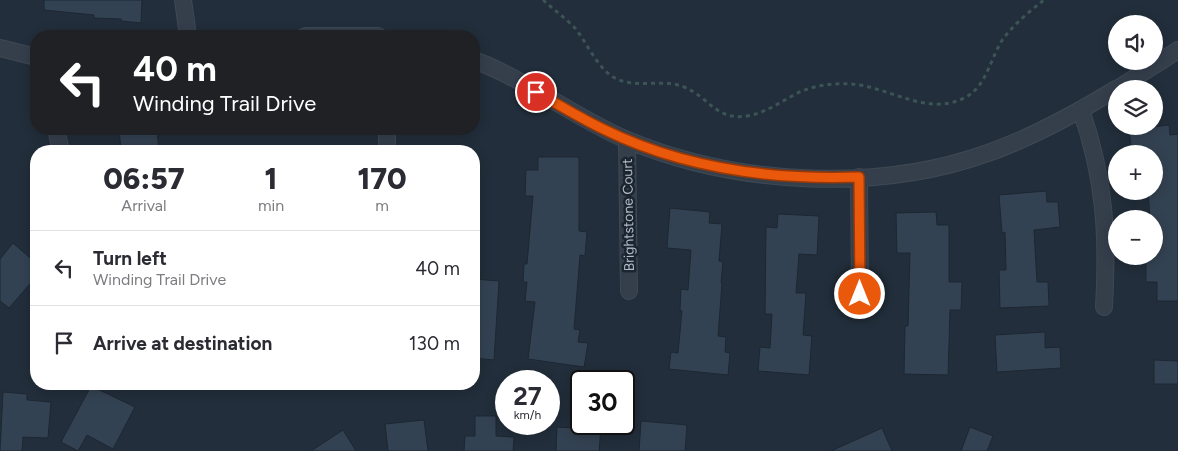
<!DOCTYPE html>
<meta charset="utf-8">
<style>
:root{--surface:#fff;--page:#f2f2f3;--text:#2b2b33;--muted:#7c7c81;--line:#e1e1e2}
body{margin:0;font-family:Figtree,sans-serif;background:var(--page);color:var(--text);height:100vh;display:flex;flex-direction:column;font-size:19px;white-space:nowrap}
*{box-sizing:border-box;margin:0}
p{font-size:16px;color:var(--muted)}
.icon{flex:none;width:28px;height:28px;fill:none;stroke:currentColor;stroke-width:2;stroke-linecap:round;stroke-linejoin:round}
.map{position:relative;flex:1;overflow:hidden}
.drawer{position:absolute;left:30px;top:145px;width:450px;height:245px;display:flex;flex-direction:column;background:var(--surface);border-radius:20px;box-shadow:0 2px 12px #0003}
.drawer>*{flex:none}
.hud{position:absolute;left:30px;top:30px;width:450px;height:105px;border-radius:20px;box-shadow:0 2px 12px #0003;background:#202124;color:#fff;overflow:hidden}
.buttons{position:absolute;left:1108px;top:15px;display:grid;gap:10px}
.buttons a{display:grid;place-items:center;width:55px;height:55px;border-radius:50%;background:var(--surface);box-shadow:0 2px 12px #0003;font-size:25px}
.speed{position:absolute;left:495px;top:370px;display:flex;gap:10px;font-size:25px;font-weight:700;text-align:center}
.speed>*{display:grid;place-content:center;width:65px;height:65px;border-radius:50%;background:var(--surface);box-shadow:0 2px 12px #0003;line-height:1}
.speed small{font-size:12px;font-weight:400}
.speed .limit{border:2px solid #111;border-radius:8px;background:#fff;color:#111}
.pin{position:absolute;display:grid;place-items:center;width:42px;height:42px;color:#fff;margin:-21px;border:2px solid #fff;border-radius:50%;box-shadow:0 1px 5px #0007}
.me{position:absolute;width:55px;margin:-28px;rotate:0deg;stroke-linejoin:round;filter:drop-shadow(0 0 4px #0008)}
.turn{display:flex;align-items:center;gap:18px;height:105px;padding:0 20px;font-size:22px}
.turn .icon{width:65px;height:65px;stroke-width:2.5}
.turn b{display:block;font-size:35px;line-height:42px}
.eta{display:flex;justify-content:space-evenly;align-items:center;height:85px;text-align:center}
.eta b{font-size:30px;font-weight:800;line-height:35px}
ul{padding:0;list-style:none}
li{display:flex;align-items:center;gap:15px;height:75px;padding:0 20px;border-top:1px solid var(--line)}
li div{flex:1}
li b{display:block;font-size:19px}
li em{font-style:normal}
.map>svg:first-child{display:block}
</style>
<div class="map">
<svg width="1178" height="451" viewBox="0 0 1178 451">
<rect width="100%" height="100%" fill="#222e3b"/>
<path fill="#334252" stroke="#1d2732" d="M44,0H142L141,23L121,21V19L94,18V15L44,10Z
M1169,125L1170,135L1178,134V301H1157V282H1146V258H1154V219H1150L1148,191H1154V154H1132L1129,130Z
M119,129H157L159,151H121Z
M538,157H579V231L587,232L585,256L580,255L574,329L580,330L578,342L588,343L584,367L528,359L535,302L525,301L527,282H523L524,264H527L533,196H525L526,170H538Z
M1046,191L1047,202H1058L1060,227L1034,230L1037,282H1048L1049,306L1000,308L999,270H1006L1005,232L1002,233L999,195Z
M670,208L710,212L709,223L722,224L719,261L723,262L721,283H722L718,336L726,337L725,352L730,353L728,375L669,369L671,352L678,353L682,311L680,310L681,289L688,290L691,250L667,248Z
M936,212L937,225H949V282H962L961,310H950L948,375L904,374L905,326H908L910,253H897L896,213Z
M778,214L819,216L817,255L799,254L796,293H806L803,335L812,336L809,375L758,371L760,347L770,348L772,314H765L766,227L777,228Z
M13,243L36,263V277L9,308L0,301V259Z
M474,279L499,281L494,360L474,358Z
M1045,332V348L1060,347L1061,368L997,372L995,335Z
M1154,360L1178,361V384H1154Z
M91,386L135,407L113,449L87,435L78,451L61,442Z
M3,392L27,394V400L51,402L48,438L23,437L22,451H0Z
M475,416H496V436L514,437L513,451H464L465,436H475Z
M424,420L428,451H388L385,424Z
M641,421L687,425L685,451H639Z
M574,424H592V428H601L599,451H556L557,427L574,428Z
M970,427L993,436L987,451H961Z
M882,428L892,451H831Z
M343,430L356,451H311Z"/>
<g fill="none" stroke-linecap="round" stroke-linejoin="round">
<defs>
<path id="street" d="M183,0L188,36
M305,36H378
M0,48L36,57
M474,60C527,80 572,116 625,139C734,185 876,193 988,153C1033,137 1075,114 1116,89
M1117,89L1178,50
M1081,110C1105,179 1108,236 1104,307
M56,129L61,151
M387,129V151
M627,140L629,291
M859,177L860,294"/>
</defs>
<use href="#street" stroke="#3f4954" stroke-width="18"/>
<path stroke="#3c5455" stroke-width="3" stroke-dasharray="4 4" stroke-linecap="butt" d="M543,0C553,9 564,17 574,27C587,42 599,72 617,79C639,89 663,78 684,87C709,97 716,121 747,116C767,113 784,99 802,91C817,85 834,83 850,84C888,86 927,117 964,98C987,87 990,58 1003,39C1014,24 1030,11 1044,0"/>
<use href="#street" stroke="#353f4c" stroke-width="16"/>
</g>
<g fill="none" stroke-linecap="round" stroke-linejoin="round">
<defs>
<path id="route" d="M536,92C559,105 580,118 603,129C682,168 772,180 859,177L860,294"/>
</defs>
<use href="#route" stroke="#983908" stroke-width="12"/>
<use href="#route" stroke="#ea580c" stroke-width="9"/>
</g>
<g text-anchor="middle" stroke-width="5" stroke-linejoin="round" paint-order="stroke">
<g font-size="14" fill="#b1bac7" stroke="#1b2530">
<text transform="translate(628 215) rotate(-91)" y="5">Brightstone Court</text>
</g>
</g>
</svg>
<div class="buttons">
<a><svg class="icon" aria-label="sound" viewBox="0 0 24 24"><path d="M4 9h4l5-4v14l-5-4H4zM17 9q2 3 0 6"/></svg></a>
<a><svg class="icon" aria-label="layers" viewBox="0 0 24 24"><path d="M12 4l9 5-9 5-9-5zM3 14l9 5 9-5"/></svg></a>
<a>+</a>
<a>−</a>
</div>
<div class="speed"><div>27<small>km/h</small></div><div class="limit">30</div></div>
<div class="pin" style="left:536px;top:92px;background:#d93025"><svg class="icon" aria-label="arrive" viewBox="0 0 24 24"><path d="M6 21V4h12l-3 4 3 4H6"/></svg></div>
<svg class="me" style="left:860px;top:294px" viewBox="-20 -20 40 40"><circle r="17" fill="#ea580c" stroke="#fff" stroke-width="3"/><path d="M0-11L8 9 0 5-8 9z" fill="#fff"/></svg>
<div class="hud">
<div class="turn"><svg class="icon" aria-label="left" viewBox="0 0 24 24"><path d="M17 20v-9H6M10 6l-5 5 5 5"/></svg><div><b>40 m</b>Winding Trail Drive</div></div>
</div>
<section class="drawer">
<div class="eta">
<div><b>06:57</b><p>Arrival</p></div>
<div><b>1</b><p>min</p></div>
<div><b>170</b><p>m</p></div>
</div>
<ul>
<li><svg class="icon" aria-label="left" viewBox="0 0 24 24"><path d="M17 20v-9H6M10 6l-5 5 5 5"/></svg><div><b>Turn left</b><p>Winding Trail Drive</p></div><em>40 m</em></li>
<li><svg class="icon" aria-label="arrive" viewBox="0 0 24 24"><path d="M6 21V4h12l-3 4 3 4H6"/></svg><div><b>Arrive at destination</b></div><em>130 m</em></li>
</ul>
</section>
</div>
